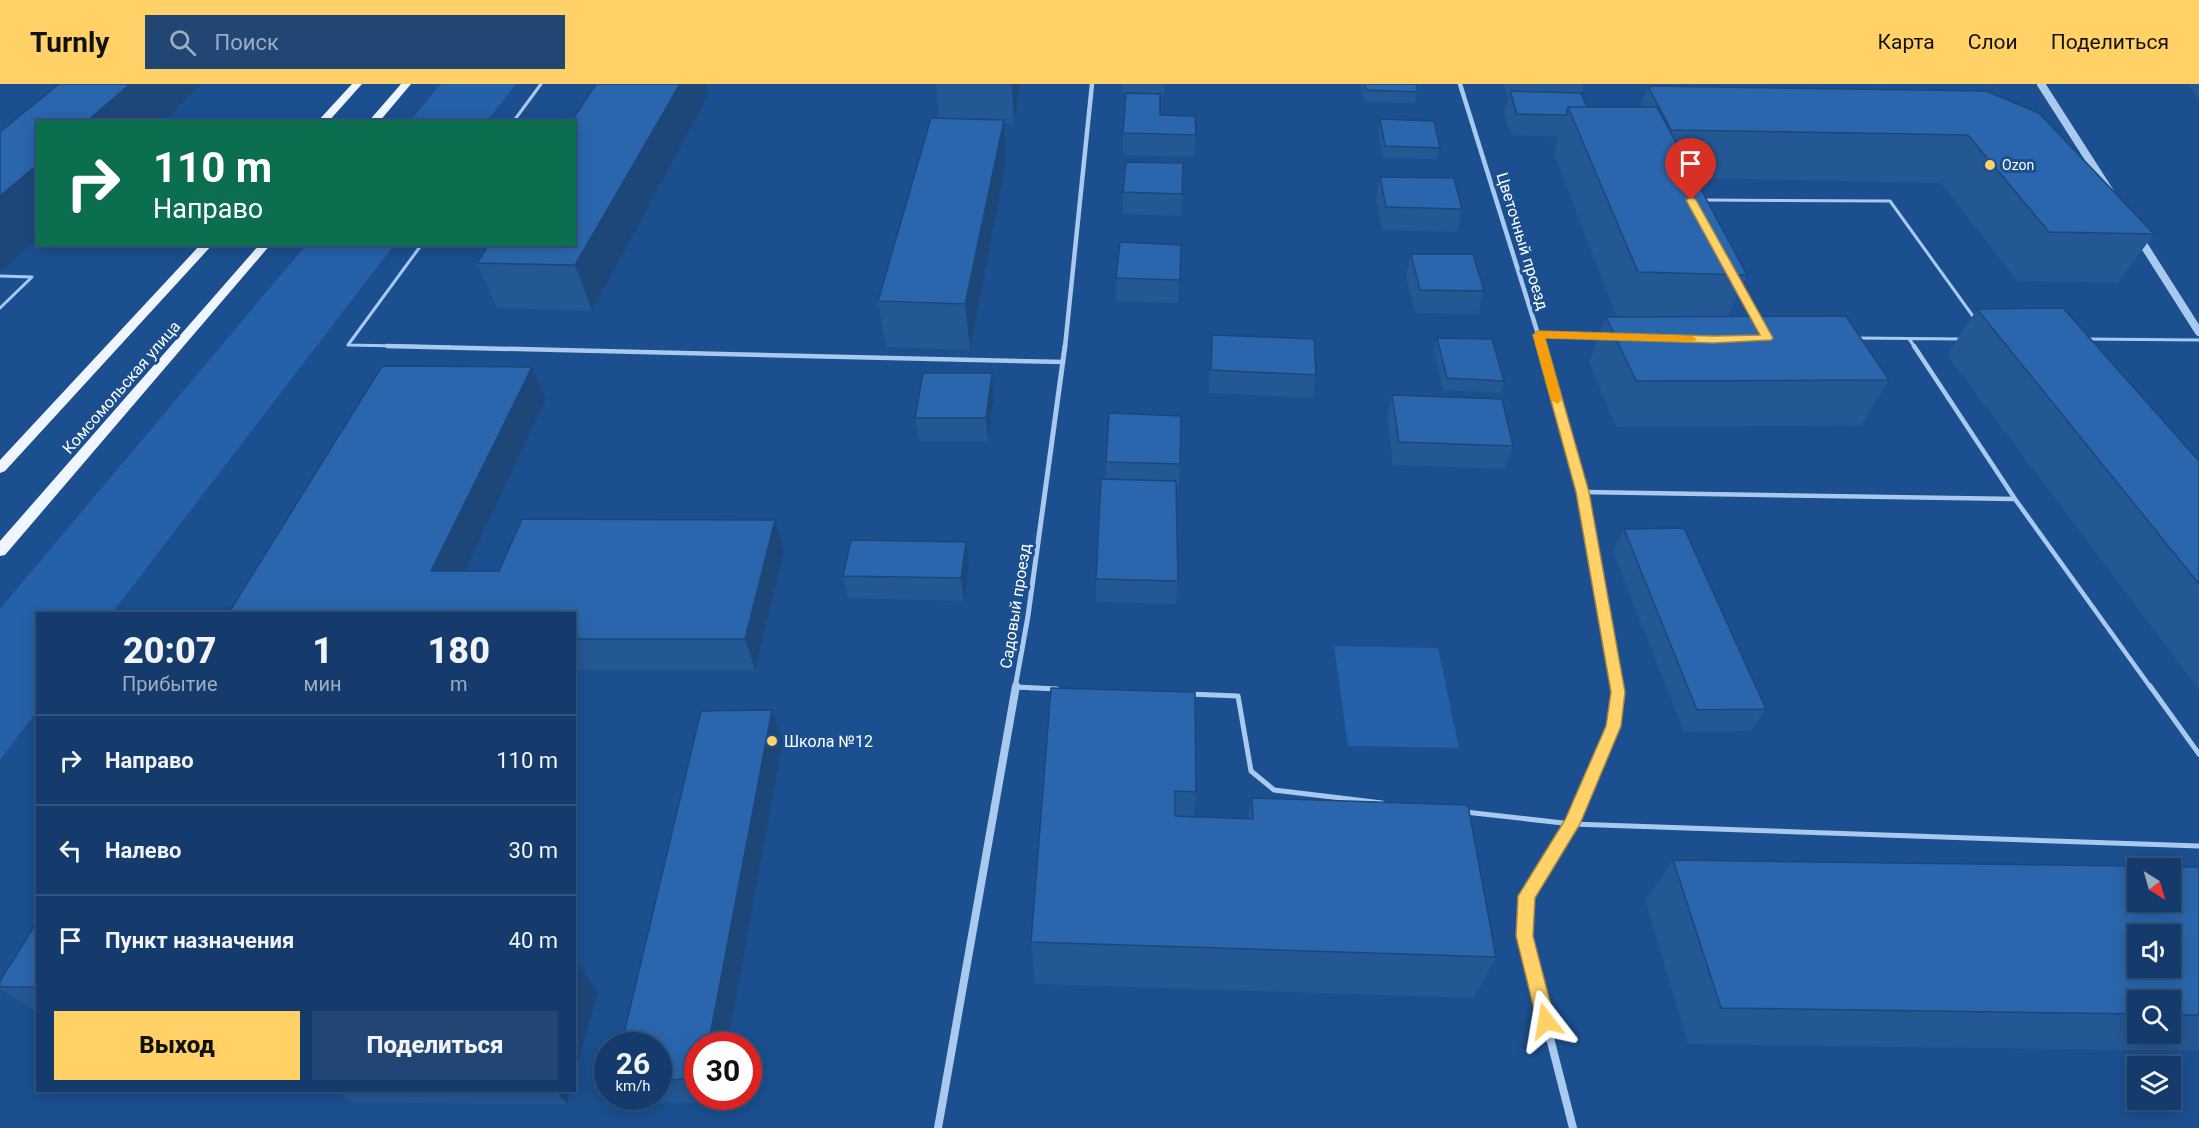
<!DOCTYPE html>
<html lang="ru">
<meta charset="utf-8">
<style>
:root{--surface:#143b6b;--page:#214673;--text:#f1f3f6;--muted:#9dadc1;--line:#33557e;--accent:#ffd166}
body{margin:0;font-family:Roboto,sans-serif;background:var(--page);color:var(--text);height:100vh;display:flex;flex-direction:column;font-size:22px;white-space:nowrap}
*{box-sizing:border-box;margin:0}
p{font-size:20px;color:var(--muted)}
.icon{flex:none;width:33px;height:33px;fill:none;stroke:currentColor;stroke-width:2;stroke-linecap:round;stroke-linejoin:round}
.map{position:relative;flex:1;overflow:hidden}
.sheet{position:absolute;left:36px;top:528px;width:540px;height:480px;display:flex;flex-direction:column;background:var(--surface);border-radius:0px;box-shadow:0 3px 15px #0003,0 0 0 2px var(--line)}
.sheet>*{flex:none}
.guide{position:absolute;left:36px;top:36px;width:540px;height:126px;border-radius:0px;box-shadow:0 3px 15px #0003,0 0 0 2px var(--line);background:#0b6e4f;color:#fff;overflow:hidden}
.needle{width:39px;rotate:143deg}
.controls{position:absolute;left:2127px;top:774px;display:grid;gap:12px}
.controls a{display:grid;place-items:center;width:54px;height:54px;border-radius:0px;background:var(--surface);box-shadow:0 3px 15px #0003,0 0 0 2px var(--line);font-size:30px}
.speed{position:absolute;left:594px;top:948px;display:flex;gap:12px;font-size:30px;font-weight:700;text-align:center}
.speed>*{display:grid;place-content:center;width:78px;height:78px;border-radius:50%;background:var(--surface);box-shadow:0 3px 15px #0003,0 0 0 2px var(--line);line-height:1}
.speed small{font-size:15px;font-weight:400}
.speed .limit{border:9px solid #d22;background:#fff;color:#111}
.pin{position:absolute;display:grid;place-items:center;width:51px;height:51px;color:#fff;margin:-62px -26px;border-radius:50% 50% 50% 0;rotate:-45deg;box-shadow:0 0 6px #0007}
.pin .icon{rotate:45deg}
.me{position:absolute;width:66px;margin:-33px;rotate:346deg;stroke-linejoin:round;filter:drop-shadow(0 0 4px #0008)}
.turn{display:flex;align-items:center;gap:21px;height:126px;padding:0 18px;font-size:27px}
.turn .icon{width:78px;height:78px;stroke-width:2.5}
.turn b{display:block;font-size:42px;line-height:51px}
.eta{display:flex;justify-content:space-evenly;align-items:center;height:102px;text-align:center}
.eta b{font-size:36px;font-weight:800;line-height:42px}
.action{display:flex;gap:12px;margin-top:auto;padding:12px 18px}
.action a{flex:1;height:69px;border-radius:0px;background:var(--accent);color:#111;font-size:24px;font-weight:800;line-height:69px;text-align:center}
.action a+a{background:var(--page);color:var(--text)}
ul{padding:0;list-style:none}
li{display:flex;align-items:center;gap:18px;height:90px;padding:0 18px;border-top:2px solid var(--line)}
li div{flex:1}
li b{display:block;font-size:22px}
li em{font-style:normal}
header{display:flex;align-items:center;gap:36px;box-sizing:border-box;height:84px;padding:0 30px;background:var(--accent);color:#111}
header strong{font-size:28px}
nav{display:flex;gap:33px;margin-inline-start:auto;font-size:21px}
.search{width:420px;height:54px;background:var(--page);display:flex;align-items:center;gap:15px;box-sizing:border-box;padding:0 21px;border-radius:0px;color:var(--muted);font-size:22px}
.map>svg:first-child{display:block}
</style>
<header>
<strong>Turnly</strong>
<div class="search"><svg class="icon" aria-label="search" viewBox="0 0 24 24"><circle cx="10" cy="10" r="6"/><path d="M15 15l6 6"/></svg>Поиск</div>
<nav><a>Карта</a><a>Слои</a><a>Поделиться</a></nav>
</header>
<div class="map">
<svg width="2199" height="1044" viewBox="0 0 2199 1044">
<rect width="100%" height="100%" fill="#1b4f8f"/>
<path fill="#2461a8" d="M441,0H516L487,37H410Z
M306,161H394L112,529L38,530L37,627L0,676V525Z
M1334,562L1438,564L1459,664L1348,662Z"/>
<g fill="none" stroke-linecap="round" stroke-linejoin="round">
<path stroke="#a9c9ee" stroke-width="3" d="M513,38L541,0
M1702,116L1890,117L1975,235
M422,160L348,261L450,263
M0,192L32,193L0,224
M1738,200L1758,237
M1538,251L1602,253
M1857,254L1962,255
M1909,255L1915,263
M2085,255L2199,256"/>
<path stroke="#a9c9ee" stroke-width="4.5" d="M387,262L1063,278
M1914,262L2015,415L2151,604
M1583,408L2015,415
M1016,603L1032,604"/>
<path stroke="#a9c9ee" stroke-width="5" d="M2150,602L2199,670
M1016,603L1057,605
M1189,610L1238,612L1251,687L1274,706L1382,719
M1465,728L1572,740L2199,762"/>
<path stroke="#a9c9ee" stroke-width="4.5" d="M1460,0L1542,263
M1065,263L1092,0"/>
<path stroke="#a9c9ee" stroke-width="5" d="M1541,262L1583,408L1617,604
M1015,604L1028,532L1065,262"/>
<path stroke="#a9c9ee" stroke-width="8" d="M938,1044L1016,602
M1573,1044L1524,852L1527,812L1572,740L1614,642L1617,602"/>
<path stroke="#a9c9ee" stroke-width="8" d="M2041,0L2110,108
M2138,152L2199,248"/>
<path fill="#f0f6ff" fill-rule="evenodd" d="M352,0H362L328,38H317Z
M401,0H411L379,38H368Z
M201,160H213L5,387L0,389V376Z
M260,160H271L5,471L0,472V457Z"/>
</g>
<path fill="#245895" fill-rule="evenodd" d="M596,0H706L709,10L592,227L497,224L477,179Z
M936,0H1020L1014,40L1004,39L1006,79L970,266L886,263L878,217L939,34Z
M1123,0H1164V10L1123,9Z
M1361,0H1416L1418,8L1415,19L1364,18Z
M1503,0H1584L1581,9L1587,23H1640L1648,2L1986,7L2154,150L2118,199L2017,197L1941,99L1695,94L1747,191L1728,232L1889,296L1861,342L1616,343L1589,279L1606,233H1617L1554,70L1559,53L1511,51L1504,28L1508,14Z
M2188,0H2199V16Z
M1160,31L1196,51L1194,73L1123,71V49Z
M1380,35L1440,64L1437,75L1383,74L1378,46Z
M1183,79L1181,132L1123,130V108Z
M1380,93L1462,125L1457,148L1382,146L1376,115Z
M1181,161L1178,219L1116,217V194Z
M1411,170L1484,207L1478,230L1415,229L1406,192Z
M1977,225L2199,377V606L1947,271Z
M1212,251L1316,291L1313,314L1209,309L1210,274Z
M1437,254L1504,297L1501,309L1443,306L1434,266Z
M532,283L546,315L465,487H499L784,468L755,586H574V530H228Z
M1392,311L1513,362L1505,385L1393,381L1387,335Z
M994,312L988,357H919L915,334Z
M1106,378L1180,380L1179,403H1176L1178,497L1176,520L1096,518V495L1106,395Z
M1624,445L1766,625L1751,647L1684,648L1613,468Z
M969,481L964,517L848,514L843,492Z
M1051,604L1196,708L1194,733L1248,734L1252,714L1496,873L1474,914L1035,900L1031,858Z
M783,657L698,962V1012H718L717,1018L631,1020L625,1012H658V962Z
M1673,776L2199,783V967L1688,960L1645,816ZM2138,916H2170V950H2138Z
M38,836V928H37L0,905V897Z
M337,1006H570L567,1020L353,1019Z"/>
<path fill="#1d4779" d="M130,0H202L162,38H86Z
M680,0H706L709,10L592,227L575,181Z
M1012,0H1020L1014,40Z
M1004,36L1006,79L970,266L965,220Z
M38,80V153L0,188V112Z
M532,283L546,315L450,519L431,487Z
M992,289L994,312L988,357L986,334Z
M775,436L784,468L755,586L745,555Z
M966,458L969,481L964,517L961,494Z
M772,626L783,657L727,962H708Z
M579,882L598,908L574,992V898Z
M555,1006H570L567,1020Z
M714,1012H718L717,1018Z"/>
<path fill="#2a66ad" stroke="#1d4779" stroke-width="1.5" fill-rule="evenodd" d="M59,0H130L86,38H38V80L0,112V48Z
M596,0H680L575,181L477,179L489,160H574V38H571Z
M1365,0H1416L1418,8L1366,6Z
M1648,2L1986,7L2039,29L2154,150L2049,148L1968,51L1671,46Z
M1510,7L1581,9L1587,23H1568L1566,31L1517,30Z
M1126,9L1160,10V31L1195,32L1196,51L1123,49Z
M1568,23H1657L1747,191L1638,188Z
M931,34L1004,36L965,220L878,217Z
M1380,35L1434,37L1440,64L1385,62Z
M1126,78L1183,79L1182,110L1123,108Z
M1380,93L1454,94L1462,125L1386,123Z
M1120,158L1181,161L1180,196L1116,194Z
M1411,170H1473L1484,207L1420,206Z
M2063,224L2199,377V500L1977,225Z
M1846,232L1889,296L1636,297L1606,233Z
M1212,251L1314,255L1316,291L1211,286Z
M1437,254L1492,255L1504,297L1447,294Z
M382,282L532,283L431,487H499L522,435L775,436L745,555H574V530H228Z
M923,289H992L986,334H915Z
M1392,311L1502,315L1513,362L1399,358Z
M1109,329L1181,332L1180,380L1106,378Z
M1101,395L1176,397L1178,497L1096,495Z
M1684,444L1766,625L1697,626L1624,445Z
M851,456L966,458L961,494L843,492Z
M1051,604L1195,608L1196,708L1175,707V732L1253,735L1252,714L1468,721L1496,873L1031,858Z
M772,626L708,962H698V995L658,996V962H621L701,627Z
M1673,776L2199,783V931H2170V916H2138V930L1721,924ZM2138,784H2170V818H2138ZM2138,850H2170V884H2138Z
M38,836V903H0V897Z
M574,882H579L574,898Z"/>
<path fill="#ffd166" stroke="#a68842" stroke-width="1.5" d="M1691,113L1696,116L1773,254L1771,256L1714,259L1545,254L1589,408L1625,608L1621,642L1580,740L1535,814L1533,852L1555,937L1552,943L1546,946L1540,943L1537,937L1516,852L1518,812L1565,736L1606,642L1611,608L1576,408L1533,251L1538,247L1714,252L1760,251L1686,116Z"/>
<path fill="#f59e0b" d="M1538,247L1692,252L1697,255L1692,258L1545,254L1562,316L1557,320L1551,316L1533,251Z"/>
<g fill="#ffd166" stroke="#1b4f8f" stroke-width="2">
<circle cx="1990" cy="81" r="6"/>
<circle cx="772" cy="657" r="6"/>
</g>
<g text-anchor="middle" stroke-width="6" stroke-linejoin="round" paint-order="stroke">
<g font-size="14" fill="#fff" stroke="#1b4f8f" text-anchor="start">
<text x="2002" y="86">Ozon</text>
</g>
<g font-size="16" fill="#fff" stroke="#1b4f8f">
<text transform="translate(1523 157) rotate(73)" y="6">Цветочный проезд</text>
<text transform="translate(121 303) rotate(-49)" y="6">Комсомольская улица</text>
<text transform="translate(1015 522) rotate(-81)" y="6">Садовый проезд</text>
</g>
<g font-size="16" fill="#fff" stroke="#1b4f8f" text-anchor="start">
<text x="784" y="663">Школа №12</text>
</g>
</g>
</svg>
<div class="controls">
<a><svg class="needle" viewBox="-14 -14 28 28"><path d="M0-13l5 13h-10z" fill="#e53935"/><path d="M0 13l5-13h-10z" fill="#9dadc1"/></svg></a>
<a><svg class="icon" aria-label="sound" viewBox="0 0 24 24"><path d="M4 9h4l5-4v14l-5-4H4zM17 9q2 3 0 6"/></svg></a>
<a><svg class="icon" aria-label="search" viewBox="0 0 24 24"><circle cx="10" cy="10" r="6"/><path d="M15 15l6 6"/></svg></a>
<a><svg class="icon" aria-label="layers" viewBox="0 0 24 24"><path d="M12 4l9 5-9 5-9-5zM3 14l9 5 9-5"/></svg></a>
</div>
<div class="speed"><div>26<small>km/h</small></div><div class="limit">30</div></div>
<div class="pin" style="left:1691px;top:116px;background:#d93025"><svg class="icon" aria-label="arrive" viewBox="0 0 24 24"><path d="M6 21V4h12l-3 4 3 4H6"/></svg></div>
<svg class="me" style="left:1546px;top:937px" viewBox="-20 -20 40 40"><path d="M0-17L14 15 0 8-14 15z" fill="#ffd166" stroke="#fff" stroke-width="4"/></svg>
<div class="guide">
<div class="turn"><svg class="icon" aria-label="right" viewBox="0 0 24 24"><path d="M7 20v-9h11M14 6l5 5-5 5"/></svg><div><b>110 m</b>Направо</div></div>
</div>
<section class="sheet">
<div class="eta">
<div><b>20:07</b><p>Прибытие</p></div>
<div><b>1</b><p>мин</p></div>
<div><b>180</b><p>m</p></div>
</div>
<ul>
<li><svg class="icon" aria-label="right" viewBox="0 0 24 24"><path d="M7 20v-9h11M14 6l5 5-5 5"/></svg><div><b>Направо</b></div><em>110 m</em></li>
<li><svg class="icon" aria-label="left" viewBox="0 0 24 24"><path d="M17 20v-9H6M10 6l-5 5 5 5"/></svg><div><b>Налево</b></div><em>30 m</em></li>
<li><svg class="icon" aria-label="arrive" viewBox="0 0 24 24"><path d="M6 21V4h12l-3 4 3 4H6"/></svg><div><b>Пункт назначения</b></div><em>40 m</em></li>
</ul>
<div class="action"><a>Выход</a><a>Поделиться</a></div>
</section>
</div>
